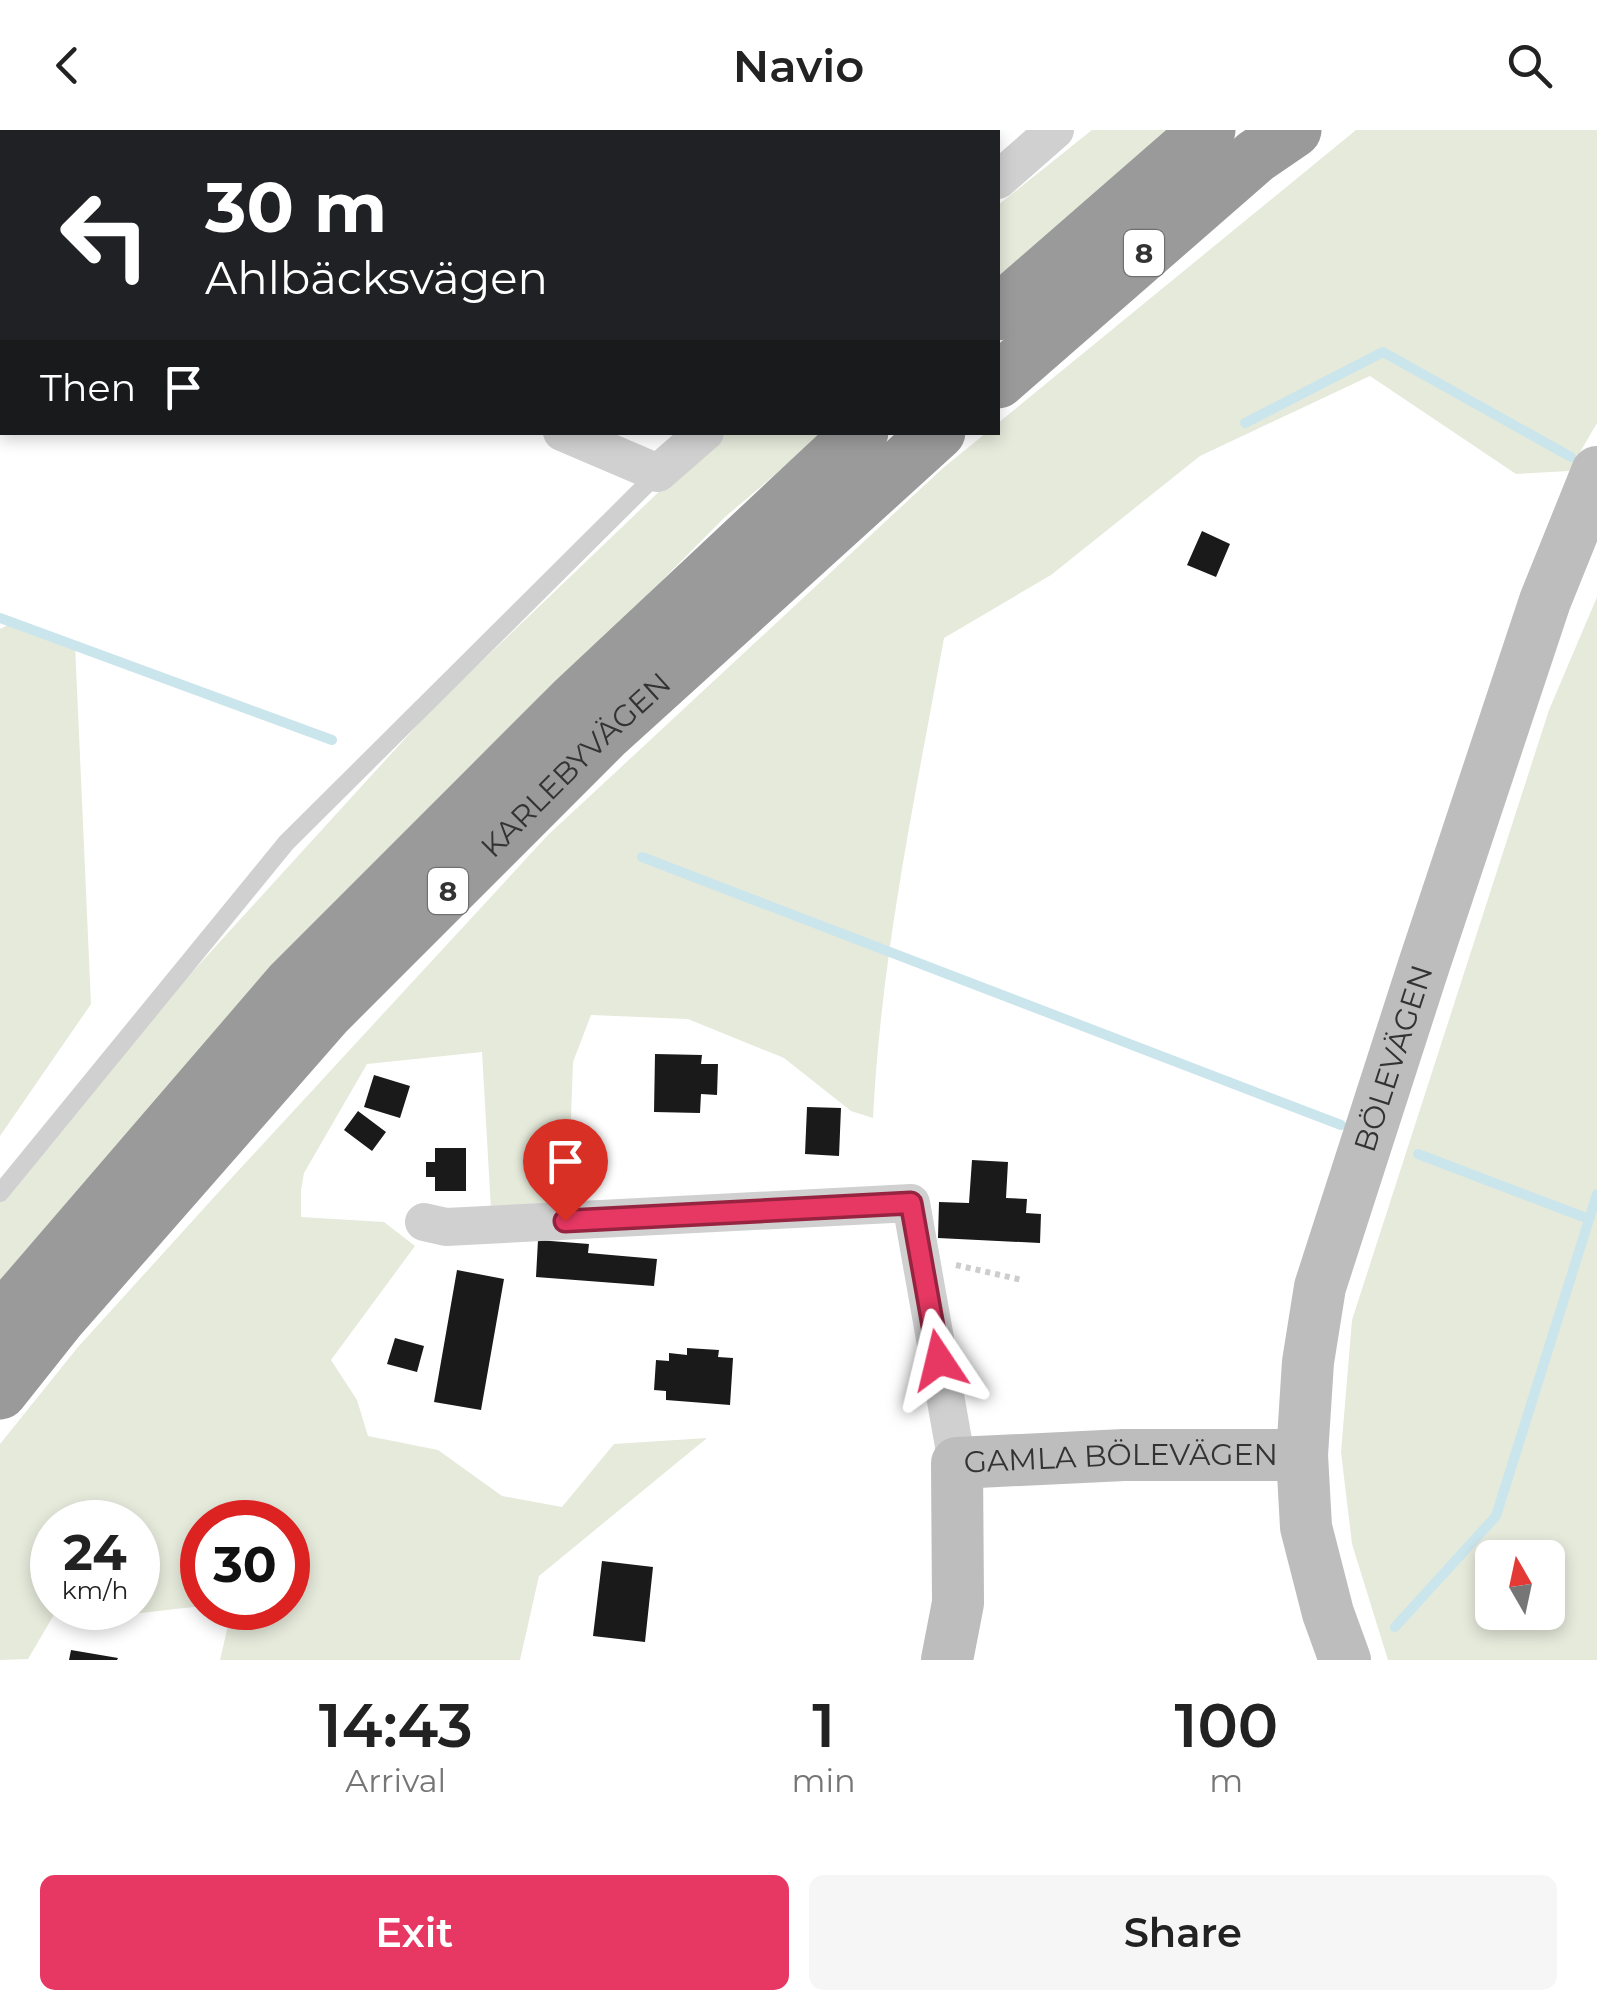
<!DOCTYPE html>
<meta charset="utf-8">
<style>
:root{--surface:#fff;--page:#f6f6f6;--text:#222;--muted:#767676;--accent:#e73863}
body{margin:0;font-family:Montserrat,sans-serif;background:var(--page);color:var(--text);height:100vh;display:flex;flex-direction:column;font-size:38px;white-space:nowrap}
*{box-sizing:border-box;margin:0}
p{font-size:32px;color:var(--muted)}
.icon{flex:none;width:55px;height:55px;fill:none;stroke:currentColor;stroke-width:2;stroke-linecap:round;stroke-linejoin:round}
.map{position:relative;height:1530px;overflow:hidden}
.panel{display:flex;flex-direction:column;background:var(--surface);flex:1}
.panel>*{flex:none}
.banner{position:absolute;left:0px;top:0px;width:1000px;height:305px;box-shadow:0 5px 15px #0003;background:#202124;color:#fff;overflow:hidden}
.needle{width:65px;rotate:351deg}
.buttons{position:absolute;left:1475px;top:1410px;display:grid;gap:20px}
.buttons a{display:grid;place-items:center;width:90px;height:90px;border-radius:15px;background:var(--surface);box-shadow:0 5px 15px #0003;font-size:50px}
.speed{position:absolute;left:30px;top:1370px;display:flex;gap:20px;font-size:50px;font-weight:700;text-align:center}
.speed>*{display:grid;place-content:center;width:130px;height:130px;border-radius:50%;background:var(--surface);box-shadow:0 5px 15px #0003;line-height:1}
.speed small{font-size:25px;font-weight:400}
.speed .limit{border:15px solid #d22;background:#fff;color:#111}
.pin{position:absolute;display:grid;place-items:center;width:85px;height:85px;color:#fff;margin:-102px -42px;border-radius:50% 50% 50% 0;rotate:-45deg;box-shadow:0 0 10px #0007}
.pin .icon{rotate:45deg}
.me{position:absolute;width:110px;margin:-55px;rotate:350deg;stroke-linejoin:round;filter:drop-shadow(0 0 8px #0008)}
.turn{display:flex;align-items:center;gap:35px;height:210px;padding:0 40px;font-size:45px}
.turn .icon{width:130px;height:130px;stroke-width:2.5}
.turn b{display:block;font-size:70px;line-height:85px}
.then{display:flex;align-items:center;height:95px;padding:0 40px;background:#0003;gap:20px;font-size:38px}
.eta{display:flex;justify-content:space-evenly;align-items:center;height:170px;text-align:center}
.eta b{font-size:60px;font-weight:600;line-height:70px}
.action{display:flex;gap:20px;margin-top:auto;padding:20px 40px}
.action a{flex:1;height:115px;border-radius:15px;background:var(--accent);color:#fff;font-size:40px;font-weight:600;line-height:115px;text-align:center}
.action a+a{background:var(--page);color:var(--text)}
header{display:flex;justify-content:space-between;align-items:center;height:130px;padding:0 40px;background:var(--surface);font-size:45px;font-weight:600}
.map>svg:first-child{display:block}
</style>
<header><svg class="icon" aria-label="back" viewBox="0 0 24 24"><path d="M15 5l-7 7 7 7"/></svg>Navio<svg class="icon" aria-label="search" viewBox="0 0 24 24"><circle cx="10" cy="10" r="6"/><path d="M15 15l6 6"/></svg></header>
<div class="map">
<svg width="1597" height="1530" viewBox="0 0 1597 1530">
<rect width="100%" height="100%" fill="#fff"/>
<path fill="#e5eadb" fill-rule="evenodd" d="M1092,0H1178L998,154V75Z
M1356,0H1597V293L1569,341L1516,344L1370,246L1200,326L1051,445L944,508C915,667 881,827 873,988L851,981L784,928L688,889L591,885L573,932L568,1072L491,1079L482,922L367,934L304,1043L301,1060V1087L384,1092L415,1116L331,1230L357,1270L368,1306L438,1320L502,1366L562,1377L614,1314L707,1308L539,1446L520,1530H220L232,1478H288V1392H202V1476L132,1484L104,1478H138V1392H52V1478H58L28,1529L0,1530V1314L78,1217L226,1054L548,705L943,338L986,303L998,302V293Z
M725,303H824L725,387L315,800L0,1156V1053L432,579L690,332Z
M1597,467V1530H1388L1352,1414L1341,1322L1352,1190L1549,580ZM1492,1428H1548V1482H1492Z
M12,493L75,514L91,874L0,1006V499Z"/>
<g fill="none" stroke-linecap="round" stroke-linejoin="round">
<path stroke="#cbe5ec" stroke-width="10" d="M1245,293L1383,222L1571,327
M0,488L332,610
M642,727L1341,995
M1418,1024L1589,1089
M1395,1497L1496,1386L1597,1064"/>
</g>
<path fill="#1a1a1a" d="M1202,401L1230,414L1216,447L1187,435Z
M655,924L702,925L701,934H718L717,965L701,964L700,983L654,982Z
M374,945L410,956L400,988L364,977Z
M807,977L841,978L839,1026L805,1024Z
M358,981L386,1002L372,1021L344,1000Z
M435,1018H466V1061H435V1047H426V1032H435Z
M972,1030L1008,1032L1006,1068L1027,1069L1026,1083L1041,1084L1040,1113L938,1108L939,1072L969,1073Z
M538,1110L589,1114L588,1123L657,1129L654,1156L536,1147Z
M457,1140L504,1149L481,1280L434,1272Z
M395,1208L424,1216L417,1242L387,1234Z
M687,1218L719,1220L718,1227L733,1228L730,1275L666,1270V1261L654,1260L656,1230L669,1231V1223L687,1225Z
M602,1431L653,1437L645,1512L593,1506Z
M71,1520L118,1528L117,1530H69Z"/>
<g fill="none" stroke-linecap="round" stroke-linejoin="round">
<path stroke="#cdcdcd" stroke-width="6" stroke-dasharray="5 5" stroke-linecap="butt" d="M956,1135L1022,1150"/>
<path stroke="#d0d0d0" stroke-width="18" d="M0,1063L286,713L658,343"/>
<path stroke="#d0d0d0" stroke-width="38" d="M998,50L1055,0
M0,62L2,63
M562,302L658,343L705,302
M424,1092L446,1097L911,1073L957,1333"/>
<g stroke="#bdbdbd" stroke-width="52">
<path id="s1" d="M947,1530L958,1473L957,1333L1124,1325H1302"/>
<path id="s2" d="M1345,1530L1328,1483L1306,1397L1302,1325L1308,1232L1320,1157L1422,841L1545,471L1597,342"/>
</g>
<g stroke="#9a9a9a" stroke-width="55">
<path d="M998,183L1208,0"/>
<path d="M998,251L1256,26L1294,0"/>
<path d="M0,1192L291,854L575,570L861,302"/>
<path id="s3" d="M0,1262L58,1189L327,882L604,605L938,302"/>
</g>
</g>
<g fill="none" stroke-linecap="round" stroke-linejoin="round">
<defs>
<path id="route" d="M565,1091L911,1073L939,1230"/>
</defs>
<use href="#route" stroke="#962440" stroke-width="25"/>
<use href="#route" stroke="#e73863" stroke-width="18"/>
</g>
<g text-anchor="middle" stroke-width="10" stroke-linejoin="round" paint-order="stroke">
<g fill="#fff" stroke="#707070" stroke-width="2.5">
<rect x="1124" y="100" width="40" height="46" rx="8"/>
<rect x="428" y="738" width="40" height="46" rx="8"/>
</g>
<g font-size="28" font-weight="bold" fill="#333">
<text x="1144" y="133">8</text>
<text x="448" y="771">8</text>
</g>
<g font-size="30" fill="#333" stroke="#fff">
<text dy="10" stroke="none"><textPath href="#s3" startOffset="852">KARLEBYVÄGEN</textPath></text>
<text dy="10" stroke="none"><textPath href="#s2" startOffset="620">BÖLEVÄGEN</textPath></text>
<text dy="10" stroke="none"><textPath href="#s1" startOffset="362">GAMLA BÖLEVÄGEN</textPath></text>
</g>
</g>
</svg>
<div class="buttons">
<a><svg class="needle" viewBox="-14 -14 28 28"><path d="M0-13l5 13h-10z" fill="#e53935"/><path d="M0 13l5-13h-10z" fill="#767676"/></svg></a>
</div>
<div class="speed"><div>24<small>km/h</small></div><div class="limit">30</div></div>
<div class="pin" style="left:565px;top:1091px;background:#d93025"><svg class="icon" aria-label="arrive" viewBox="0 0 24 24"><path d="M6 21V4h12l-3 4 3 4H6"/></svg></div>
<svg class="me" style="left:939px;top:1230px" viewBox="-20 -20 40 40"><path d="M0-17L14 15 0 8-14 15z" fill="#e73863" stroke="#fff" stroke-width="4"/></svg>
<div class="banner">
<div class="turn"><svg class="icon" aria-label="left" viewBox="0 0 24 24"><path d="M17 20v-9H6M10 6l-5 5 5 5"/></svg><div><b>30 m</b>Ahlbäcksvägen</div></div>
<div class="then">Then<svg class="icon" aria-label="arrive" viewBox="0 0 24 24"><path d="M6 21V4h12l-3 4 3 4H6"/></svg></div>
</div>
</div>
<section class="panel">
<div class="eta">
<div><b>14:43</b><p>Arrival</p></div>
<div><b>1</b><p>min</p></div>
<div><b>100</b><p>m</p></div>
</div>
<div class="action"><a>Exit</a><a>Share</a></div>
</section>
